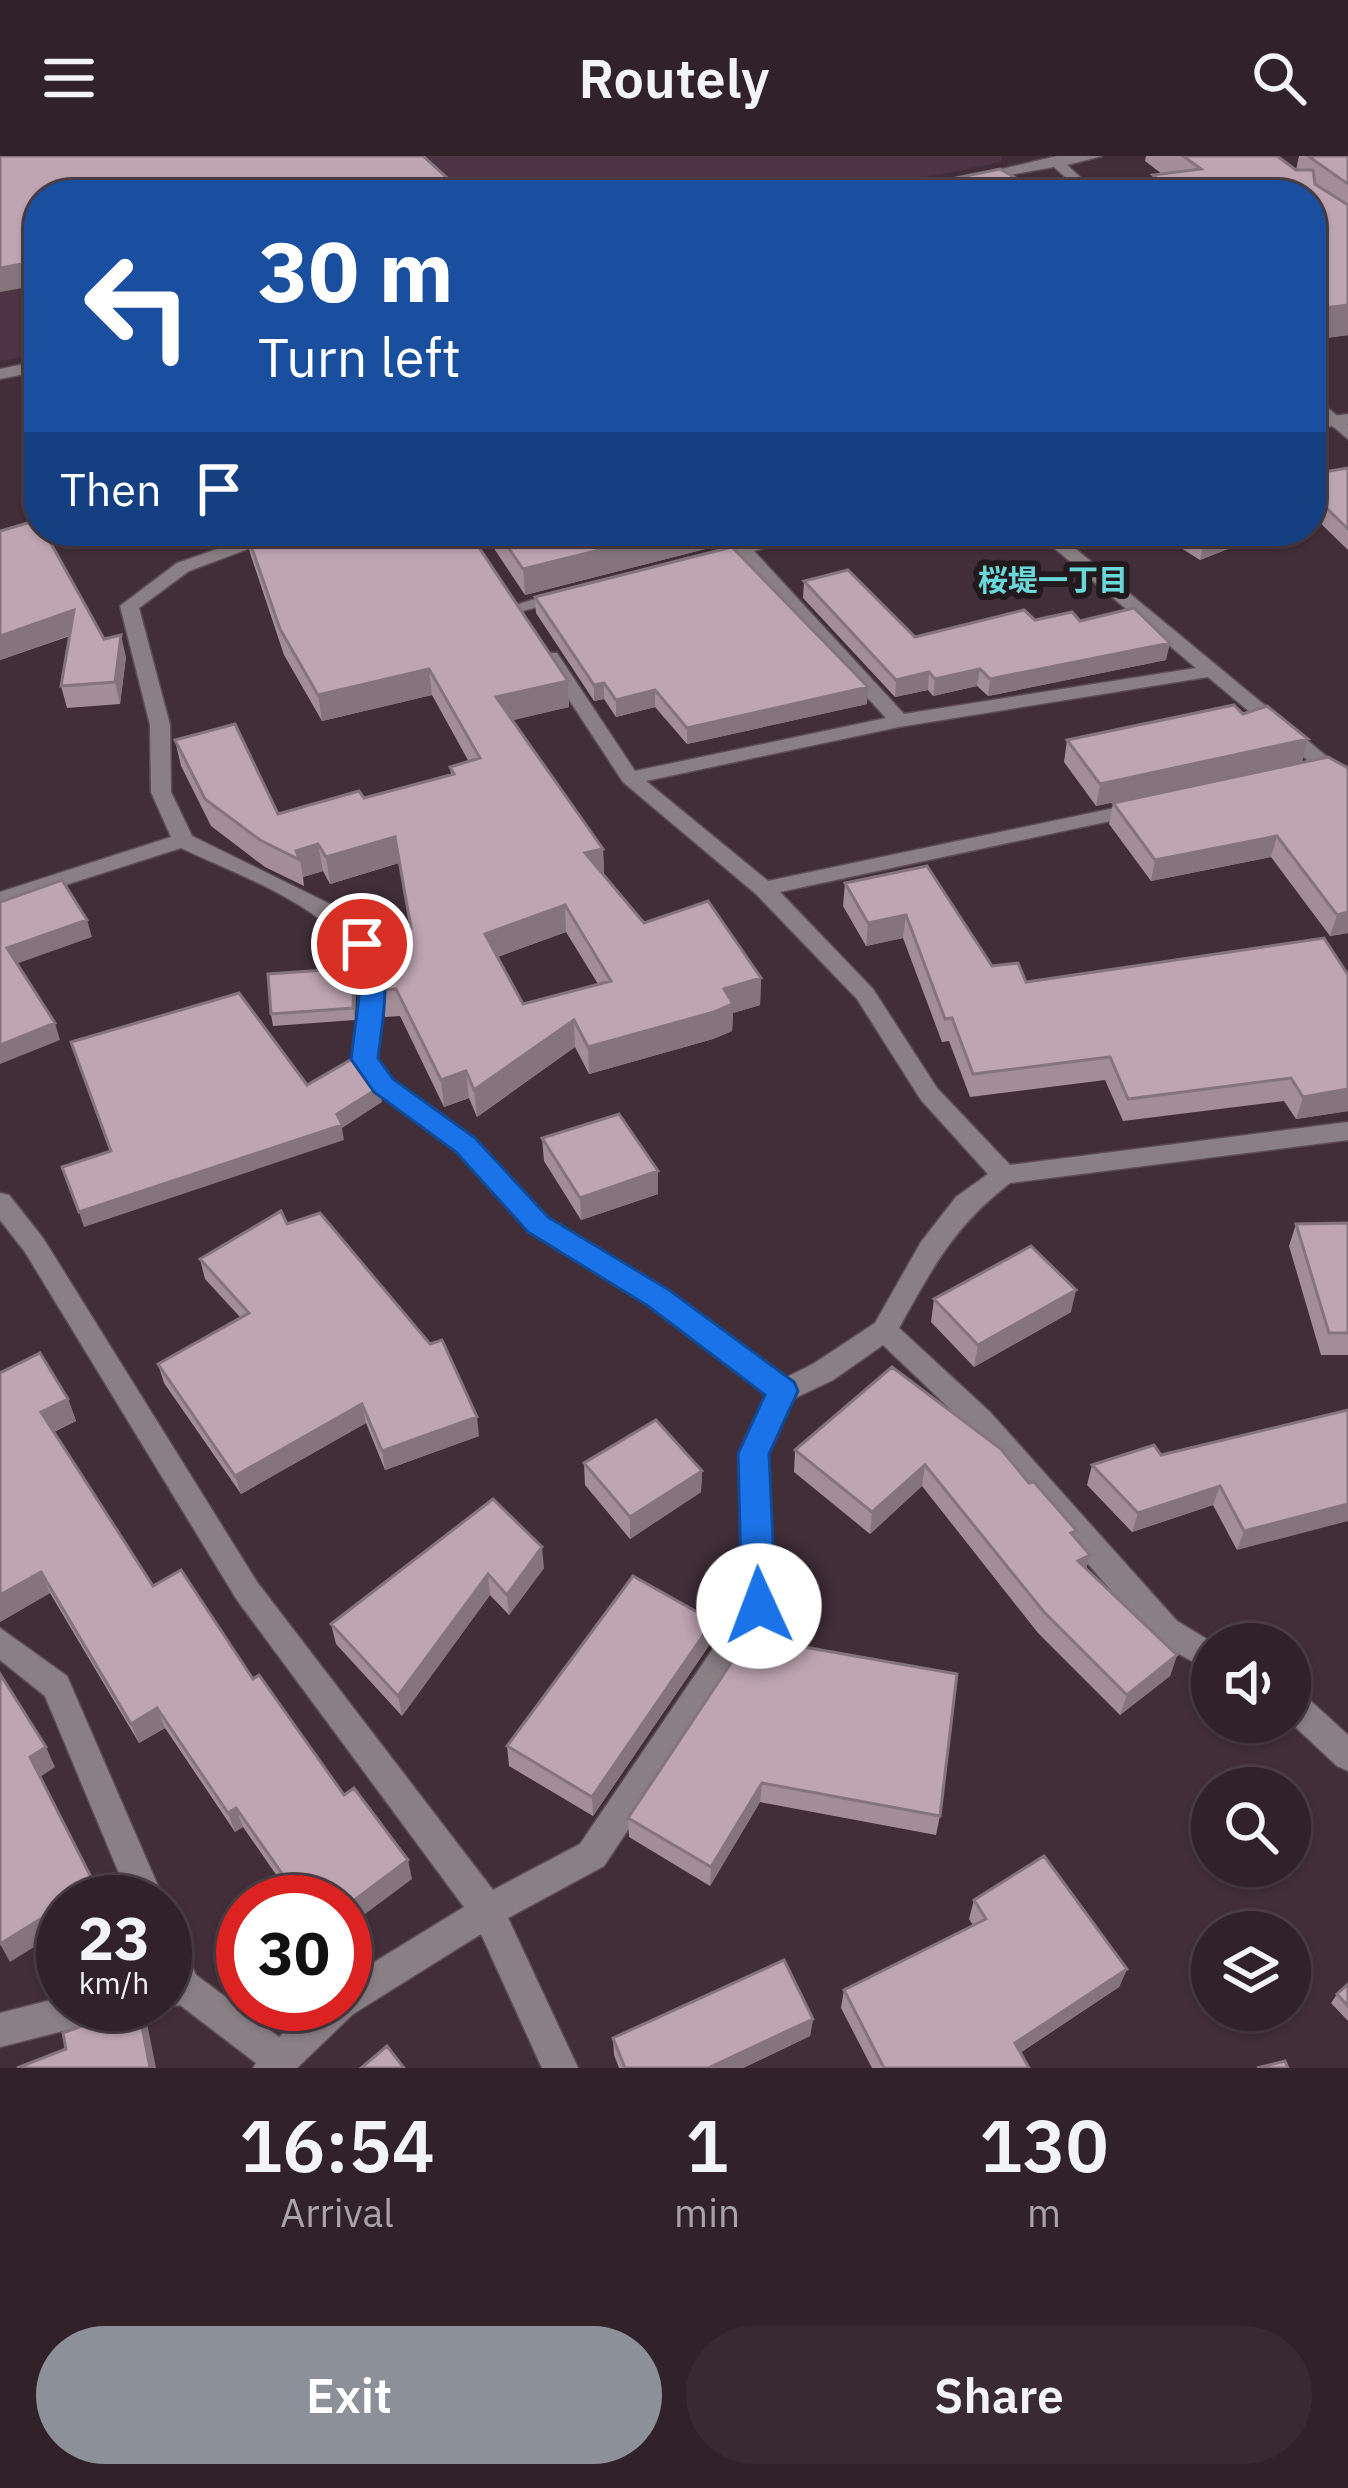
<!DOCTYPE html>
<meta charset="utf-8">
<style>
:root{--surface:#31222a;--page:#392a32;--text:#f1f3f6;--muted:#a8a4a8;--line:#4c3f47;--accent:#8c9099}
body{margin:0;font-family:"IBM Plex Sans","Noto Sans JP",sans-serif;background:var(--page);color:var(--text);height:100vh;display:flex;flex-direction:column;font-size:45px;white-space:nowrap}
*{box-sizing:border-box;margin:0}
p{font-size:39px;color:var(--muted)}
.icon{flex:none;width:66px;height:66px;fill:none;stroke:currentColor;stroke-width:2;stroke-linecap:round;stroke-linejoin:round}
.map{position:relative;height:1912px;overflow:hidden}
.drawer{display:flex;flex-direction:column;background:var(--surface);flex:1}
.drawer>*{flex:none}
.banner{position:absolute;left:24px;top:24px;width:1302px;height:366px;border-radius:48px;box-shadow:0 3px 9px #0004,0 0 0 3px var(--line);background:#1a4fa0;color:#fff;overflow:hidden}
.buttons{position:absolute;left:1191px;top:1467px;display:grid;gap:24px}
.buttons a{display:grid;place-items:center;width:120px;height:120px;border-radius:50%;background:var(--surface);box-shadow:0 3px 9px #0004,0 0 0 3px var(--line);font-size:60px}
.speed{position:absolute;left:36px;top:1719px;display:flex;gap:24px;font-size:60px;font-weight:700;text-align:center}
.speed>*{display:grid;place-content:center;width:156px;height:156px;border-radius:50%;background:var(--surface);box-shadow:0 3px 9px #0004,0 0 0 3px var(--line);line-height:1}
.speed small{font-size:30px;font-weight:400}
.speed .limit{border:18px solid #d22;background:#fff;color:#111}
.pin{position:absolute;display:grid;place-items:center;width:102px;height:102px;color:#fff;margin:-51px;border:6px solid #fff;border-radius:50%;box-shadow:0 3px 12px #0007}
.me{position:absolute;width:132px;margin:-66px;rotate:358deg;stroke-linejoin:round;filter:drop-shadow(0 0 9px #0008)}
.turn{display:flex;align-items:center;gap:42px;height:252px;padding:0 36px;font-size:54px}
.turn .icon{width:156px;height:156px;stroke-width:2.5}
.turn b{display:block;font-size:84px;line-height:102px}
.then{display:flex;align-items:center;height:114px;padding:0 36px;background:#0003;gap:24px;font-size:45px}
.eta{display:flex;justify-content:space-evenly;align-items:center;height:204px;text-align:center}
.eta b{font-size:72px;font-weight:600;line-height:84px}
.cta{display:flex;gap:24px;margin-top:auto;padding:24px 36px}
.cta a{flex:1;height:138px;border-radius:72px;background:var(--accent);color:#fff;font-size:48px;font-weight:600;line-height:138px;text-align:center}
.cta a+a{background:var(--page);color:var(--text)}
header{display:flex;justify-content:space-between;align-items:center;height:156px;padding:0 36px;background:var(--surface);font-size:54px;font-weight:600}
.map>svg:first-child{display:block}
</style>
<header><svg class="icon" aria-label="menu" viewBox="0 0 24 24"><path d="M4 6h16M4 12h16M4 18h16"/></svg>Routely<svg class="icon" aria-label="search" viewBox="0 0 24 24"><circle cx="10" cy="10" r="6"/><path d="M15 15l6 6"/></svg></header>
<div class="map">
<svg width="1348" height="1912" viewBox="0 0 1348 1912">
<rect width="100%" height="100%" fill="#412e38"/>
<path fill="#4f3543" d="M0,0H1002L1001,6L836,39H39V198L0,205Z"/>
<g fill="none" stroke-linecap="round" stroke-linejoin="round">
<defs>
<path id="minor" d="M1348,258V268L1311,273V263Z
M270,375H296L189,415L139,452L170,569L171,636L192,680L336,751L370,783L385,825L376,902L391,923L474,983L547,1062L667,1135L785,1222L813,1208L875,1167L921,1086L956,1041L988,1018L921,944L857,843L756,738L623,626L541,501L543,497H557L635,615L886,562L738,399L706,407L697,402L794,375H824L754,395L904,558L1196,512L1034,375H1054L1348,618V634L1341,632L1208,521L899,571L646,625L768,725L1143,646L1150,648L1153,652L1150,656L1143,658L780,736L873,833L937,932L1010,1009L1348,966V984L1010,1027C954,1070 933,1111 899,1172L990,1256L1177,1465L1215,1488H1212V1516L1155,1485L970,1272L883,1189L833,1224L793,1243L768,1298L774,1450L770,1459L604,1710L508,1762L578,1912H542L481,1778L353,1858L297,1912H253L256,1907L180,1849L165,1852L155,1848H165V1770L177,1775L196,1819L279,1881L315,1848H345V1824L464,1751L237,1444L25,1096L0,1064V1037L9,1039L43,1082L257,1426L493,1734L580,1688L744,1447L740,1298L768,1239L649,1149L529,1076L456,995L375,935L352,903C356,879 363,852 362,828C361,760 234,718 181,692L0,750V736L171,681L151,636L150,569L120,450L177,407Z
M568,433L577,438L574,442L518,456L509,451Z
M0,1472L67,1520L165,1746H131L45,1540L0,1504Z
M1290,1532L1301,1536L1348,1579V1615L1337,1610L1290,1566Z
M63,1841V1848H119L114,1860L102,1865L0,1891V1857Z"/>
<path id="tertiary" d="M1057,0H1102L1067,9L1100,39H1085L1054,11L975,25L968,21Z
M39,205V215L0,223V213Z
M1311,238L1348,269V283L1311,252Z"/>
</defs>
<use href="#minor" stroke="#5f4d56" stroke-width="3"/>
<use href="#tertiary" stroke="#5f4d56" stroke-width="3"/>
<use href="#minor" fill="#897f84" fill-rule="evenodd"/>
<use href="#tertiary" fill="#897f84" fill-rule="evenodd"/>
</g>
<path fill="#a38e98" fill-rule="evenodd" d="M1146,0H1277L1296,14L1299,0H1348V179L1311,184V39H1150L1153,19L1162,18L1145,5Z
M39,239V269L36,266L30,242Z
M1348,312V394L1312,359L1311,360V318Z
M0,375L104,483L126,501L120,548L67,552L61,530L70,480L0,504Z
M242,375H358L363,389L568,525L569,551L512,564L603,693L604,719L644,767L761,822L760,849L733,857L732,875L713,883L589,918L575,891L477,961L469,942L444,951L400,860L385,861L381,834L410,772L399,707L330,728L323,715L303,721L304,730L265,711L211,670L181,610L175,584L278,658L364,642L451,619L450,611L469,606L432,539L322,565L284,499L250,397L246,378L243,379ZM566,776L598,828L523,848L497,801Z
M490,375H717V390L525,439L491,388Z
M1154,375H1273L1200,404Z
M804,425L915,481L1035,464L1080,465L1166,504L988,540L977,530L933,540L928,534L895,541L803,442Z
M535,441L867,548L687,588L655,551L616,561L604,543L594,545L536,457Z
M1243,558L1308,583L1302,606L1096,650L1064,606L1067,584Z
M1348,612V777L1330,780L1271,701L1151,725L1109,668L1113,647Z
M927,710L992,810L1026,826L1348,819V955L1296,963L1284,945L1123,965L1105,924L970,941L949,885L942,886L903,782L866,790L843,750L845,727Z
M356,823L355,864L273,870L271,858Z
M542,982L658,1015V1038L581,1064L544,1005Z
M1348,1067V1199H1321L1289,1090L1296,1068Z
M287,1068L479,1280L385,1314L366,1267L241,1338L164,1227L158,1208L240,1161L205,1123L200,1103Z
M934,1143L1071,1156L974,1211L931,1166Z
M892,1211L1075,1382L1090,1399L1086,1413L1177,1499L1170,1520L1120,1559L1038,1477L922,1330L870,1378L794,1316L795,1294Z
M0,1217L68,1243L76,1265L54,1276L153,1430L253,1523L344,1639L412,1723L345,1746H295L243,1671L235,1676L165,1572L139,1587L50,1437L0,1466Z
M1348,1254L1237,1394L1213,1349L1132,1376L1087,1329L1092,1309L1161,1299Z
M584,1307L702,1315L701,1336L630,1383L585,1329Z
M493,1343L544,1412L509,1459L490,1439L402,1560L336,1488L331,1468Z
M713,1465L712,1485L593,1660L509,1610L507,1590Z
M747,1483L940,1660L936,1679L760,1646L710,1730L629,1681L628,1662Z
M974,1744L1127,1813L1119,1831L1020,1897L1029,1912H872L841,1852L844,1834L973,1769L969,1763Z
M1348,1828V1865L1331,1847L1337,1838Z
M813,1863L810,1880L743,1912H619L614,1899L613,1882Z"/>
<path fill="#85747c" d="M39,105V129L0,136V112Z
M1348,149V179L1311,184L1317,153Z
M156,375H180L157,383Z
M677,375H717V390L525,439L523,413Z
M1234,375H1273L1200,404L1204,387Z
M74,454L79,476L0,504V480Z
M121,479L126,501L120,548L115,526Z
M1170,487L1166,504L988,540L990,523Z
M429,513L432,539L322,565L318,539Z
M980,513L977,530L933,540L935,523Z
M929,516L928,534L895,541L896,524Z
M568,525L569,551L498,568L496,541Z
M604,527V543L594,545V529Z
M868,531L867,548L687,588V572Z
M655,534V551L616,561V544Z
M1308,583L1302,606L1096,650L1100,628Z
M1277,680L1271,701L1151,725L1155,704Z
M395,681L399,707L330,728L326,701Z
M318,688L323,715L303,721L300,704L296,695Z
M603,693L604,719L585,697Z
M565,749L566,776L487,805L485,778Z
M1348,756V777L1330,780L1337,759Z
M906,759L903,782L866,790L868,767Z
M87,764L92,781L13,809L7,792Z
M354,812L356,823L355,864L353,852Z
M761,822L760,849L733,857L732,875L713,883L589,918L588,891L724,833Z
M574,864L575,891L477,961L474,934Z
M55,867L60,884L0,908V889Z
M466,915L469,942L444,951L441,924Z
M380,931L382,946L342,972L344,984L84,1071L79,1056L337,958Z
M1348,933V955L1296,963L1303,941Z
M658,1015V1038L581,1064L580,1042Z
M1076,1134L1071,1156L974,1211L978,1189Z
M68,1243L76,1265L49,1278L41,1256Z
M362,1248L366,1267L241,1338L235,1320Z
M477,1261L479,1280L385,1314L382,1295Z
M925,1309L922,1330L870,1378L872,1356Z
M702,1315L701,1336L630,1383V1361Z
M1220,1330L1213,1349L1132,1376L1138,1357Z
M1348,1348V1365L1237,1394L1244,1375Z
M542,1391L544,1412L509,1459L507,1439Z
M1090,1399L1084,1420L1078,1405Z
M41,1416L50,1437L0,1466V1439Z
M488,1418L490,1439L402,1560L398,1540Z
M713,1465L712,1485L593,1660L592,1641Z
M1177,1499L1170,1520L1120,1559L1127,1539Z
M157,1552L165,1572L139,1587L131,1568Z
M46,1591L55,1611L40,1621L30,1601Z
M762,1627L760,1646L710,1730L711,1711Z
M236,1652L243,1671L235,1676L228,1657Z
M408,1704L412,1723L345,1773V1751Z
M95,1729L103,1746H67Z
M63,1749V1773L10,1806L0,1788Z
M1127,1813L1119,1831L1009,1904L1015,1887Z
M138,1849L147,1867L156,1912H150Z
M813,1863L810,1880L743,1912H708Z"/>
<path fill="#bea5b1" stroke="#85747c" stroke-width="3" fill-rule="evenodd" d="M0,0H423L466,39H39V105L0,112Z
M1183,0H1277L1296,14H1313L1315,28L1348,49V149L1317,153L1311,148V39H1176L1153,19L1201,13Z
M1308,0H1348V28Z
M1000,13L1039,35L1038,39H872Z
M39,239V250L30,242Z
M1348,312V373L1311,337V318Z
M38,364L39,375H44L104,483L121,479L115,526L61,530L74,454L0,480V375Z
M246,375H358L363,389L431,375H468L568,525L496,541L603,693L585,697L644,767L708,745L761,822L724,833L733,848L714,856L588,891L574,864L474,934L466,915L441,924L396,833L381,834L384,776L411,772L395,681L326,701L318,688L296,695L300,704L260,684L205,643L175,584L235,568L278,658L359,635L364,642L454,618L450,611L480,602L429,513L318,539L280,473ZM565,749L611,825L523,848L485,778Z
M497,375H677L523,413Z
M1185,375H1234L1204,387Z
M732,391L868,531L687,572L655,534L616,544L604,527L594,529L535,441Z
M848,414L915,481L1024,454L1035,464L1072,456L1080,465L1134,452L1170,487L990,523L980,513L935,523L929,516L896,524L804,425Z
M1234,549L1243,558L1267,550L1308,583L1100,628L1067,584Z
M1328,601L1348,612V756L1337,759L1277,680L1155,704L1113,647Z
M927,710L992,810L1018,807L1026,826L1324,782L1348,819V933L1303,941L1291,922L1128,943L1110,901L973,918L952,862L945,863L906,759L868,767L845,727Z
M62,724L87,764L7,792L55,867L0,889V746Z
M354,812L353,852L271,858L268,818Z
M239,837L307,929L354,902L380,931L337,958L342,969L79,1056L62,1011L111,995L71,886Z
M619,958L658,1015L580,1042L542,982Z
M281,1055L287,1068L320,1057L430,1188L442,1184L477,1261L382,1295L362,1248L235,1320L158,1208L249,1157L200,1103Z
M1348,1067V1177H1329L1296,1068Z
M1031,1090L1076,1134L978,1189L934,1143Z
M40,1197L68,1243L41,1256L153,1430L181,1414L253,1523L259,1519L344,1639L354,1632L408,1704L345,1751V1746H302L236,1652L228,1657L157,1552L131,1568L41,1416L0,1439V1217Z
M892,1211L1001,1293L1029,1327L1034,1326L1077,1375L1071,1377L1090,1399L1078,1405L1177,1499L1127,1539L1044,1456L925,1309L872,1356L795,1294Z
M1348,1254V1348L1244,1375L1220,1330L1138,1357L1092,1309L1154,1289L1161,1299Z
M656,1264L702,1315L630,1361L584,1307Z
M493,1343L542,1391L507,1439L488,1418L398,1540L331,1468Z
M633,1420L713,1465L592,1641L507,1590Z
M768,1472L804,1491L957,1518L940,1660L762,1627L711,1711L628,1662L747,1483L757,1489Z
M0,1518L46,1591L30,1601L95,1729L67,1746H63V1749L0,1788Z
M1044,1700L1127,1813L1015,1887L1029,1912H884L844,1834L986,1763L974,1744Z
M784,1804L813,1863L708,1912H625L613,1882Z
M1348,1828V1850L1337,1838Z
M138,1849L150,1912H17L66,1893L63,1877Z
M387,1890L404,1912H361Z
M1285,1905L1288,1912H1257Z"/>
<path fill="#1a73e8" stroke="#114b97" stroke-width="3" d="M362,780C399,793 381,872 378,902L393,923L475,982L548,1061L669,1134L794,1226L798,1235L769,1298L776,1450L771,1461L759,1465L747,1461L742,1450L738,1298L765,1239L648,1150L528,1076L456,996L374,936L351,903L361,825L350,788Z"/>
<g text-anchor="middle" stroke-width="12" stroke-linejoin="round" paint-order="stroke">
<g font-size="30" font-weight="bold" fill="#6ad7d8" stroke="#22191d">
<text x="1053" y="435">桜堤一丁目</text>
</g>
</g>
</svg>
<div class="buttons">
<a><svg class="icon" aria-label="sound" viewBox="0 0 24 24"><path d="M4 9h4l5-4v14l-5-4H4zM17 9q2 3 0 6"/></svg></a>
<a><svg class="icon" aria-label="search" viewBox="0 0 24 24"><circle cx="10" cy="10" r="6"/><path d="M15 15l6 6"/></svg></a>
<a><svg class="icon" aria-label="layers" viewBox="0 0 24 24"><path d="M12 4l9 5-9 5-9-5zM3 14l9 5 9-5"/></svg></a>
</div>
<div class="speed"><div>23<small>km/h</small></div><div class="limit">30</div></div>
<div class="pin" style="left:362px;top:788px;background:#d93025"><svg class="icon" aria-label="arrive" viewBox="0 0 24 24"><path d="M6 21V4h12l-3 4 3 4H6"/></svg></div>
<svg class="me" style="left:759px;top:1450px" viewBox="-20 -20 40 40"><circle r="19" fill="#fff"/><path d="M0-13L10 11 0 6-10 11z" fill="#1a73e8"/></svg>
<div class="banner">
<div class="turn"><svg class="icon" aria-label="left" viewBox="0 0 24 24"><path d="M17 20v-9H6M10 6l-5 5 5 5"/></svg><div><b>30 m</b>Turn left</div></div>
<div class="then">Then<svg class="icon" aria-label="arrive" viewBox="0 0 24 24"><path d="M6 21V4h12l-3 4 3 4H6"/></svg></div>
</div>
</div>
<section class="drawer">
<div class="eta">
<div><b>16:54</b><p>Arrival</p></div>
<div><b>1</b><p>min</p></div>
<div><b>130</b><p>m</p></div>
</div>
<div class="cta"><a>Exit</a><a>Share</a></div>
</section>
